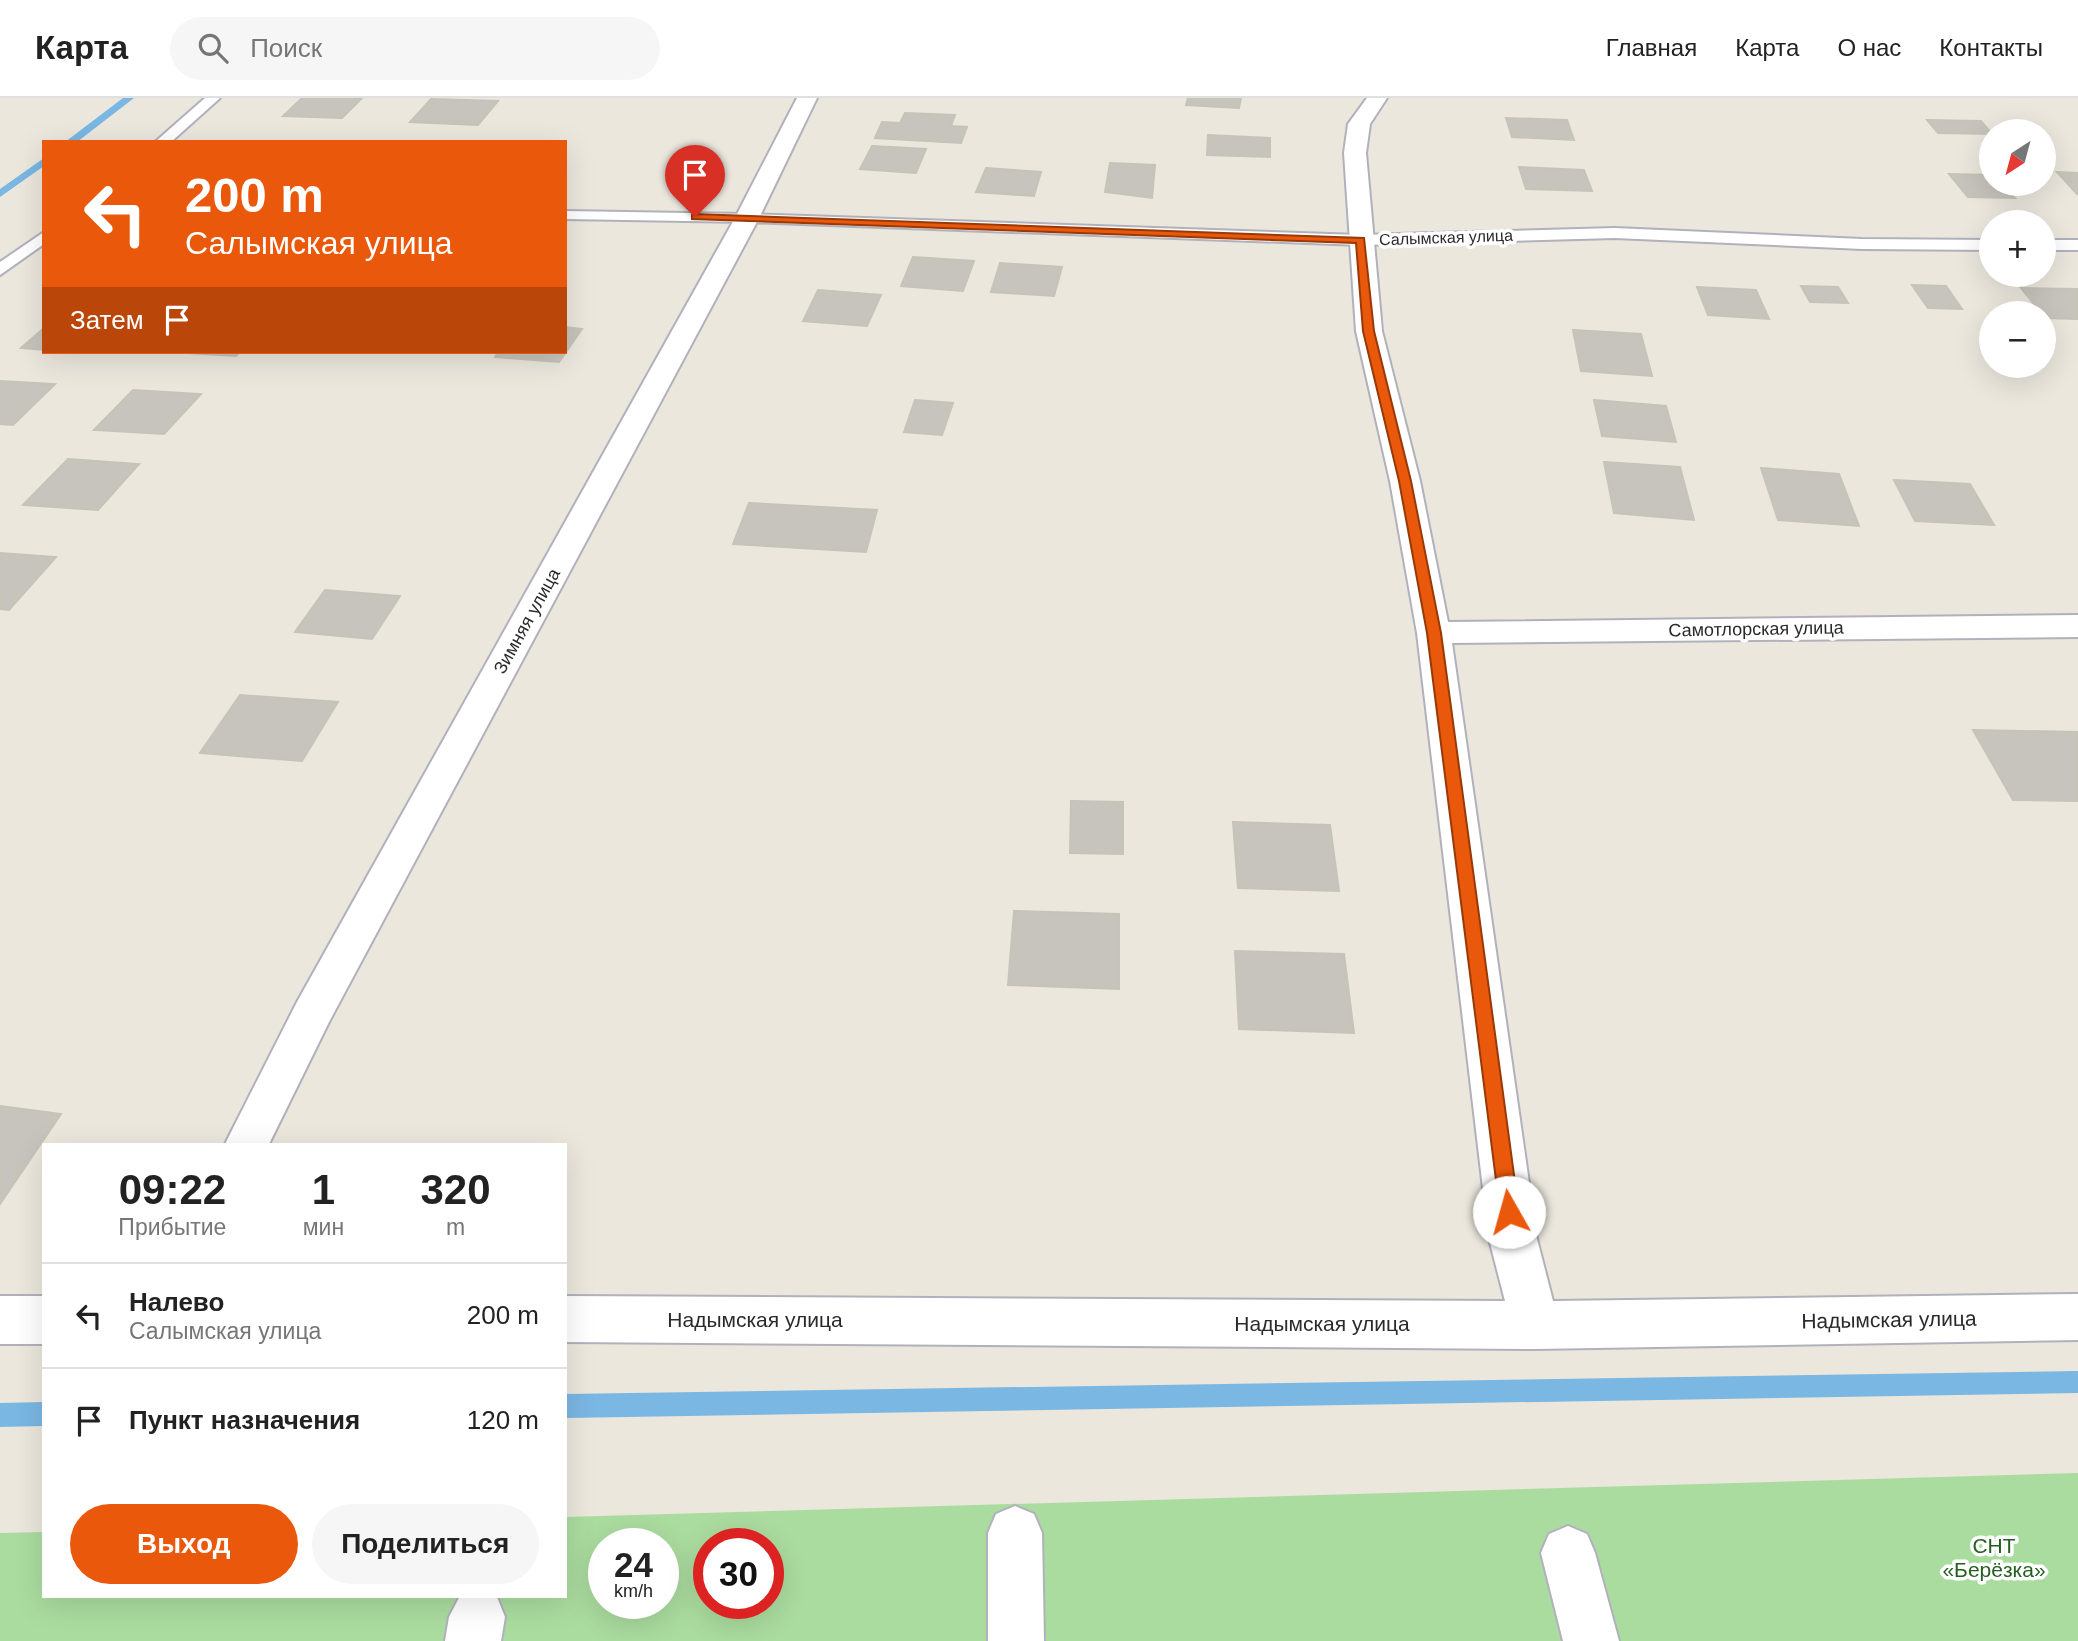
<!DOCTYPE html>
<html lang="ru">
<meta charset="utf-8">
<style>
:root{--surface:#fff;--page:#f6f6f6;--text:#222;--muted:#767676;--line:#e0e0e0;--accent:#ea580c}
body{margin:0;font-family:Helvetica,sans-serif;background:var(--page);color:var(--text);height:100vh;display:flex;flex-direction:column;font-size:26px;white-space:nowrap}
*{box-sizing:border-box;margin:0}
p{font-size:23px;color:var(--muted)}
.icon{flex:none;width:38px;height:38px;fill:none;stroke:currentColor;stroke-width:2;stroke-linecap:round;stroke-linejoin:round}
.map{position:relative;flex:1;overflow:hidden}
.drawer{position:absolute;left:42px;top:1045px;width:525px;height:455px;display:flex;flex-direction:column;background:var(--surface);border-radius:0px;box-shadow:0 7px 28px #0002}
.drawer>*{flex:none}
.guide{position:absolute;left:42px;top:42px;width:525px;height:214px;border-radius:0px;box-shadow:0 7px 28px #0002;background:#ea580c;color:#fff;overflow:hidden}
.needle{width:46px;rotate:216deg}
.buttons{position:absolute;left:1979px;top:21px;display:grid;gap:14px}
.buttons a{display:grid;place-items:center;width:77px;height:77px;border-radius:50%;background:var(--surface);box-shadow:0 7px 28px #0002;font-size:35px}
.speed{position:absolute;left:588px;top:1430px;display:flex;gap:14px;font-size:35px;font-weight:700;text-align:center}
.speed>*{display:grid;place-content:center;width:91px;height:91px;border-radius:50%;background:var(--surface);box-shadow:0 7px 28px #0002;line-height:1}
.speed small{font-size:18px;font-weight:400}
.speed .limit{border:10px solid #d22;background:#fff;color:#111}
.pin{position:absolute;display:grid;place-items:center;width:60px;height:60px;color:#fff;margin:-72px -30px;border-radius:50% 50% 50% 0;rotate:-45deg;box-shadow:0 0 7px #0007}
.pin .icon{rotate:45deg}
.me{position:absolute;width:77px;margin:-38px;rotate:353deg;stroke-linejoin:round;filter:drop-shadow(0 0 5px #0008)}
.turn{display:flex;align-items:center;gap:24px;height:147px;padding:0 28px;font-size:32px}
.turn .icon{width:91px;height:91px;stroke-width:2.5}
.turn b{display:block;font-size:49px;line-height:60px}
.then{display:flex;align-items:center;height:66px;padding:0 28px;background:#0003;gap:14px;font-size:26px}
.eta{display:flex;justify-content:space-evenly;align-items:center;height:119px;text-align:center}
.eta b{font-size:42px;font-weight:800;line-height:49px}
.action{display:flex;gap:14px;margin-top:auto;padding:14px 28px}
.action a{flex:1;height:80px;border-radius:42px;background:var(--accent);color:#fff;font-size:28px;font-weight:800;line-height:80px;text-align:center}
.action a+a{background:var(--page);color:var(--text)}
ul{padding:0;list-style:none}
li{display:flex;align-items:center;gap:21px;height:105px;padding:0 28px;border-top:2px solid var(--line)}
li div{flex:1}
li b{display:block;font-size:26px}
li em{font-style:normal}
header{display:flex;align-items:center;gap:42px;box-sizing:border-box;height:98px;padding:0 35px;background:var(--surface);border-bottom:2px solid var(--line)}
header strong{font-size:33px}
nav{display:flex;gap:38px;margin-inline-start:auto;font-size:24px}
.search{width:490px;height:63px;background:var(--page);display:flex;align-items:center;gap:18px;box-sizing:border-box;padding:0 24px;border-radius:38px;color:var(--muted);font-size:26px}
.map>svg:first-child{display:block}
</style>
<header>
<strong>Карта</strong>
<div class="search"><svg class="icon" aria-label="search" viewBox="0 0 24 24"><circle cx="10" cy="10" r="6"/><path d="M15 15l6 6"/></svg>Поиск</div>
<nav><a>Главная</a><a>Карта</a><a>О нас</a><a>Контакты</a></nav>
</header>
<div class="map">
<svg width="2078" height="1543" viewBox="0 0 2078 1543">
<rect width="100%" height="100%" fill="#ebe7dd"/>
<path fill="#abdc9f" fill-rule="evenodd" d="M2078,1375V1543H0V1435L44,1434V1498H565V1419ZM604,1446H663V1505H604ZM709,1446H768V1505H709Z"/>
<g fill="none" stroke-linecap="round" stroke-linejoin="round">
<path fill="#7ab7e3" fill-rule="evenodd" d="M123,0H134L77,44H65Z
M44,60V68L0,99V91Z
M2078,1273V1295L565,1320V1296Z
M44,1304V1328L0,1329V1305Z"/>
</g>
<path fill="#c6c4bd" stroke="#c6c3b7" stroke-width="2" d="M302,0H362L342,20L283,18Z
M1188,0H1241L1239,10L1186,7Z
M431,1L498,3L478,27L410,24Z
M905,15L955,17L951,28L967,29L961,45L875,40L882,24L900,25Z
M1506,20L1567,22L1574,42L1512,39Z
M1927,22L1981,23L1992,36L1938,35Z
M1208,37L1270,40V59L1207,57Z
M872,48L926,51L916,75L860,71Z
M1110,65L1155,67L1152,100L1105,94Z
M1519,69L1584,72L1592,93L1526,91Z
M986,70L1041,74L1034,98L976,94Z
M2057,74L2078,75V96H2077Z
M1949,76L1992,77V86H2003L2015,100L1968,99Z
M913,159L974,163L963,193L901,188Z
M1000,165L1062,169L1054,198L991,194Z
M1912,187L1946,188L1962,211L1928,210Z
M1801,188L1838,189L1848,205L1810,204Z
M1697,189L1756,192L1769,221L1708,217Z
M2021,190L2077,191L2078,221L2044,220V215H2041Z
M818,192L881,197L867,228L803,223Z
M565,229L582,231L559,264L495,259L498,254H565Z
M44,230V252L21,250Z
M1573,232L1641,236L1652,278L1581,273Z
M170,254H240L236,258Z
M0,283L55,286L13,327L0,326Z
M133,292L201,296L164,336L94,332Z
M915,302L953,305L942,337L904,334Z
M1594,302L1666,308L1676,344L1602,338Z
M68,361L139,366L98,412L23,407Z
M1604,364L1680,369L1694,422L1614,415Z
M1761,370L1839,376L1859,428L1778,422Z
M1894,382L1970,386L1994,427L1915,423Z
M749,405L877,412L866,454L733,446Z
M0,455L56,459L9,512L0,511Z
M325,492L400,498L372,541L295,534Z
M240,597L338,604L302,663L200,655Z
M1973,632L2078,634V703L2013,702Z
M1071,703L1123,704V756L1070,755Z
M1233,724L1330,727L1339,793L1238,790Z
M1014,813L1119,816V891L1008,887Z
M1235,853L1344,856L1354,935L1239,931Z
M0,1008L61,1016L0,1106Z"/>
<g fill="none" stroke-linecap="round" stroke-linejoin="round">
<defs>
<path id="service" d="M205,0H220L171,44H155Z
M565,113L747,116L1360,137L1615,130L1862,141L1992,142V152L1862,151L1615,140L1360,147L747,124L565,121Z
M44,134V146L0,177V164Z
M2044,142H2078V152H2044Z"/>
<path id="minor" d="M797,0H817L759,120L329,924L269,1046H225L297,904L735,120Z
M1367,0H1387L1370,26L1366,55L1382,233L1420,383L1448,524L2078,517V539L1452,545L1537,1141L1553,1203L2078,1196V1242L1535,1251L565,1244V1198L1505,1203L1489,1141L1417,535L1390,383L1356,233L1344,55L1348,26Z
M0,1198H44V1246H0Z
M1015,1408L1034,1416L1042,1435L1044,1543H988V1435L996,1416Z
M1568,1428L1587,1436L1595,1455L1619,1543H1563L1541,1455L1549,1436Z
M460,1498L497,1499L505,1519L501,1543H445L449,1519Z"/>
</defs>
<use href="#service" stroke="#b1b1bc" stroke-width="4"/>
<use href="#minor" stroke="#b1b1bc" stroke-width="4"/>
<use href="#service" fill="#fff" fill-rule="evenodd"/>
<use href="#minor" fill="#fff" fill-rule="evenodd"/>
</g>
<path fill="#ea580c" stroke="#983908" stroke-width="2" d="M695,116L1364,140L1374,233L1411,383L1441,535L1519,1114L1516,1120L1509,1123L1503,1120L1500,1114L1427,535L1399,383L1363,233L1356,145L692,121V117Z"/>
<g text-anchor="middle" stroke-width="7" stroke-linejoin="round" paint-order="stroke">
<g font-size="16" fill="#2a2a2a" stroke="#fff">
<text transform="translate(1446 139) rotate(-2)" y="6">Салымская улица</text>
</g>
<g font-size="18" fill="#2a2a2a" stroke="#fff">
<text transform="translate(527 523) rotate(-61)" y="6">Зимняя улица</text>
<text transform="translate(1756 531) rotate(-1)" y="6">Самотлорская улица</text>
</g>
<g font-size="21" fill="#2a2a2a" stroke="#fff">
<text x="755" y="1229">Надымская улица</text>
<text transform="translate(1889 1222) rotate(-1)" y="7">Надымская улица</text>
<text x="1322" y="1233">Надымская улица</text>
</g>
<g font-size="21" fill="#256021" stroke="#fff">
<text x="1994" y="1455">СНТ<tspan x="1994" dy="24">«Берёзка»</tspan></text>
</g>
</g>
</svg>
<div class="buttons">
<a><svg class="needle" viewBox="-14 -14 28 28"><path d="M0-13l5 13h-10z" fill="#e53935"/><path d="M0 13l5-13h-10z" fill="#767676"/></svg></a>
<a>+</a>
<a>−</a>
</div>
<div class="speed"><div>24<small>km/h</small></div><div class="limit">30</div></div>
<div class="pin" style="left:695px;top:119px;background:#d93025"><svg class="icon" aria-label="arrive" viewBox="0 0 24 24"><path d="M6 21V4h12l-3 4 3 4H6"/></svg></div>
<svg class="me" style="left:1509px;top:1114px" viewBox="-20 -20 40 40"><circle r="19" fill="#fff"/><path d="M0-13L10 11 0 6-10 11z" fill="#ea580c"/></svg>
<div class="guide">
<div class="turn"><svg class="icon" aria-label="left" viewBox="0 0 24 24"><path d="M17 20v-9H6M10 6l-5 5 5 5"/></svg><div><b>200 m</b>Салымская улица</div></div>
<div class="then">Затем<svg class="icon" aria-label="arrive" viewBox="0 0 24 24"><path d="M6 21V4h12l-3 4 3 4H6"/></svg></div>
</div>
<section class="drawer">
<div class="eta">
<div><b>09:22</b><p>Прибытие</p></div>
<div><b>1</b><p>мин</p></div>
<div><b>320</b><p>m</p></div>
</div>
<ul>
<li><svg class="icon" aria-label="left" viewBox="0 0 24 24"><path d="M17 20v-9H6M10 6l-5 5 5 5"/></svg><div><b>Налево</b><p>Салымская улица</p></div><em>200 m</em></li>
<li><svg class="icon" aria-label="arrive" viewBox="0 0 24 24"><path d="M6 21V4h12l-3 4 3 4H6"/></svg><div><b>Пункт назначения</b></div><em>120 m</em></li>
</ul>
<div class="action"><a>Выход</a><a>Поделиться</a></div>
</section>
</div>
